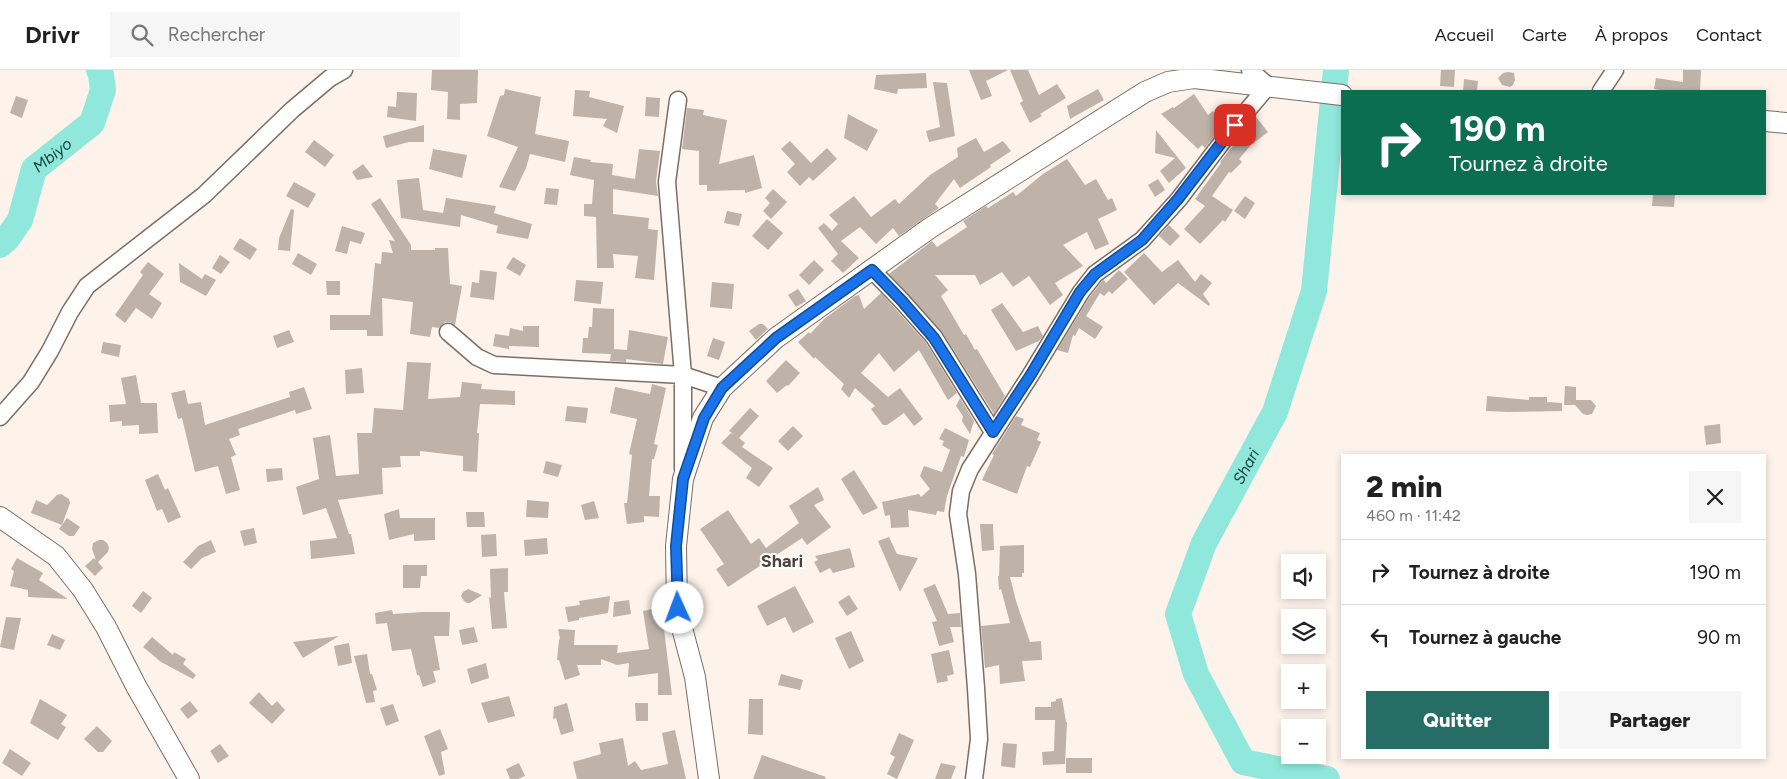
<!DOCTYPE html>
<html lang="fr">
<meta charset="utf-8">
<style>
:root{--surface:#fff;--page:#f6f6f6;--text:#222;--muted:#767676;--line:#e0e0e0;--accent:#256d65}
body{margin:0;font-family:Figtree,sans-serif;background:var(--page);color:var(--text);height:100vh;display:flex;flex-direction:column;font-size:19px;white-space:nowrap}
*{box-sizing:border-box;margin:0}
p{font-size:16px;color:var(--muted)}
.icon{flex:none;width:28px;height:28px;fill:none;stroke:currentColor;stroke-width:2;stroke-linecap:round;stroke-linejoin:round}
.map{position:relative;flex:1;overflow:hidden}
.drawer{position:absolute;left:1341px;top:384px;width:425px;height:305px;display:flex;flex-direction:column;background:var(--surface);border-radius:0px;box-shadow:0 2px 8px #0003}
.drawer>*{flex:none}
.top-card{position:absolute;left:1341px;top:20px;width:425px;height:105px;border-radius:0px;box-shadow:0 2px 8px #0003;background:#0b6e4f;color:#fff;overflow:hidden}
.tools{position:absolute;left:1281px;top:484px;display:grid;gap:10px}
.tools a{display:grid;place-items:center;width:45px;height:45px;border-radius:0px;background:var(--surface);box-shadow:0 2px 8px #0003;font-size:25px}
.pin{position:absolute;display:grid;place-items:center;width:42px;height:42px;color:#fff;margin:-21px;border-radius:10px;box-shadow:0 2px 8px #0006}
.me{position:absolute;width:55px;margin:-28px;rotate:358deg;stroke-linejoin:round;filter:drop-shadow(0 0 4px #0008)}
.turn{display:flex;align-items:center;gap:18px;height:105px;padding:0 25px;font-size:22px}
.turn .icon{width:65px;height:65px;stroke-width:2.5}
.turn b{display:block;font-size:35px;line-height:42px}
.round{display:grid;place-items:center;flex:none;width:52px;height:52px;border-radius:0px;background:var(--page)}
.overview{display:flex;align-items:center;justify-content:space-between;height:85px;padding:0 25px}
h1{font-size:30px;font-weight:800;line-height:38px}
.button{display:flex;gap:10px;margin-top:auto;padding:10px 25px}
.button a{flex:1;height:58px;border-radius:0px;background:var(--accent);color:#fff;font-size:20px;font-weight:800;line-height:58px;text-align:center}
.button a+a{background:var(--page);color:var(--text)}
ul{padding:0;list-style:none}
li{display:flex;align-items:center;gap:15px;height:65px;padding:0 25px;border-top:1px solid var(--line)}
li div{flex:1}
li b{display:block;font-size:19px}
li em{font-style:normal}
header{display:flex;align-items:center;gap:30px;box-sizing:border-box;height:70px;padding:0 25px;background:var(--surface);border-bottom:1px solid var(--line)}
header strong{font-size:24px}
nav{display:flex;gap:28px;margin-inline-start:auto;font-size:18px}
.search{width:350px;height:45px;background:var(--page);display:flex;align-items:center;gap:12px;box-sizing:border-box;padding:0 18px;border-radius:0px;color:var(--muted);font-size:19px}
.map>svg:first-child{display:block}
</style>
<header>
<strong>Drivr</strong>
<div class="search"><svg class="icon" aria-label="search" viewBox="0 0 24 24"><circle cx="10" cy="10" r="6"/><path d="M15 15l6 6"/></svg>Rechercher</div>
<nav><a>Accueil</a><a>Carte</a><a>À propos</a><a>Contact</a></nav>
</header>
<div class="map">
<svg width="1787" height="709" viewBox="0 0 1787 709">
<rect width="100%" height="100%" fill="#fef3eb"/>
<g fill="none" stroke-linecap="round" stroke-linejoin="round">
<g stroke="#90e8dc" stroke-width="26">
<path id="s1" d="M0,175L7,169L20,150L34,99L92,53L103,20L101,5L99,0"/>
<path id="s2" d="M1327,709L1243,692L1196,604L1178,544L1204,473L1275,342L1314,221L1336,0"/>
</g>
</g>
<path fill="#beb2a9" d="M432,0H478L477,33L460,34V50L447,49L448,22L431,20Z
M969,0H1008L986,11L992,26L981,30Z
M1010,0H1028L1039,25L1057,14L1066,28L1040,44L1042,46L1030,53L1020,33L1023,31Z
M1441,0H1455L1454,17L1440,16Z
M1683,0H1701L1700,21H1666L1654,19L1656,8L1683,12Z
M1508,2L1514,3L1515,10L1513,15L1510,17L1502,15L1498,8L1503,3Z
M926,3L927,18L898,19L897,24L874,19L876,5Z
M1464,9L1478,11L1477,21H1463Z
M933,12L947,13L955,66L929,72L926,61L940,57Z
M505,19L541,27L535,64L569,71L565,92L530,84L526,98L515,121L499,117L518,77L487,66L500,26L504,25Z
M1098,19L1104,30L1070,49L1067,36Z
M575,20L590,21L589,27L624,36L617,63L603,56L607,49L573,46Z
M397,22L417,23L416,51L387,47L388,36L396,37Z
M1194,24L1208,45L1213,41L1224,53L1205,78L1202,75L1198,79L1161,44L1173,37L1174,38Z
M16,26L28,30L22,48L10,43Z
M646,27L660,28L659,47L645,46Z
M687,38L704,40L703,45L727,50L719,94L754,85L762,118L745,123V120L707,121V115H699V81L682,79Z
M848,44L878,60L867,81L844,68Z
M1256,47L1268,62L1251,75L1239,89L1242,92L1231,103L1229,102L1212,126L1233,140L1225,152L1223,150L1200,174L1184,159L1205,136L1195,129L1221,93L1220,92Z
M424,55V72H409L386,78L383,66Z
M1156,60L1186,98L1169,113L1160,101L1175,88L1155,83Z
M976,68L984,82L1003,71L1011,81L990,95L991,97L960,118L954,109L935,134L939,138L899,166L893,158L876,174L860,157L841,171L859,188L843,203L831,191L838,184L818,158L824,153L832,161L838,154L829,145L854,126L871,147L895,129L899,134L930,105L958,87L957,78Z
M314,70L334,85L325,97L305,82Z
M790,71L811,93L827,78L837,89L813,111L809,107L800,116L787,102L795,94L781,79Z
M433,79L467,85L462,108L429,99Z
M639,79L660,81L656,112L658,126L613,119V144L649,148L648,159L658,160L654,210L635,208L638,186L613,184L614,198H597L596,147L584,146V134H592L594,110L570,105L574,87L591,90L590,92L613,94L612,105L635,109Z
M1067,89L1085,115L1096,109L1108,130L1112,128L1117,140L1098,149L1109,174L1095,180L1087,162L1063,175L1083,196L1055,213L1063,225L1050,235L1029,206L1013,217L1002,202L980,215L975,205H935L948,220L941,226L964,265L966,264L975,280L977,279L1005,326L994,344L942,262L889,204L932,171L937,177L967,157L963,151L986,136L988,138L1013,122L1016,126L1043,104Z
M363,94L373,107L357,110L352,102Z
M419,108L423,140L443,143L446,128L496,136L494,143L532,154L528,169L496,163L498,156L461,145L460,157L401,148L397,110Z
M1158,109L1165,120L1155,127L1148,115Z
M294,112L316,124L308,138L286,126Z
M546,118L559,119L557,135L544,134Z
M773,119L787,132L771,149L763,141L770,133L765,128Z
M1653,124H1675L1674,137L1652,136Z
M1245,126L1255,133L1245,149L1234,141Z
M380,128L411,175V180H435V178H448L450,214L462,216L455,255L450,252H445L439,258L432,257L430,267L410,264L413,232L382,228L383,266H367V260H330V245H370L375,193L381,194L382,182L393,183L389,170L395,171L371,134Z
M291,139L294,140L290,181L278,180L279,168Z
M727,141L742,144L739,156L724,153Z
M767,149L783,163L768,180L752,166Z
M1169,155L1180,166L1170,176L1159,166Z
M342,156L365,163L361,174L350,171L347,184L335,181Z
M240,168L257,179L250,190L233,179Z
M298,183L317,194L311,205L292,194Z
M1144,183L1162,202L1178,190L1195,212L1201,204L1212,213L1203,224L1210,234L1209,236L1178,213L1154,235L1124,202Z
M220,185L230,192L221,204L212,198Z
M513,187L526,195L520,206L506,198Z
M814,190L824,200L809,215L799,205Z
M148,192L164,204L149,224L162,233L152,249L136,238L125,253L115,245L143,205L140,202Z
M179,193L202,209L205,204L216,210L206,226L180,212Z
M480,200L497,202L494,230L470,227L472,212L479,213Z
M1119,200L1128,209L1112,224L1109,221L1104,226L1100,223L1086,246L1103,257L1095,269L1079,258L1075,266L1073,265L1068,283L1057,280L1089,228L1102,211L1104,210L1106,213Z
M576,210L603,212L601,234L574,231Z
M326,211H340V225H327Z
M712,212L734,214L732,239L710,237Z
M798,219L806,231L796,237L788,225Z
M881,223L926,273L957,323L948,330L919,280L894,302L879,283L861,303L888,327L900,318L923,349L914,356L904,343L887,355H883L871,339L875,336L855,318L849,328L841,319L844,314L815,287L814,289L798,272L809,262L810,264L824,249L855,226L859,225L864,239Z
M1002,233L1023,262L1038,256L1043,266L1039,271L1016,281L991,240Z
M593,238L614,239V279L627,280L629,260L668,267L663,294L626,289V292L610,291L611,284L582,283L583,268H588L589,257H592Z
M759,254H763L768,259L756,270L749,261Z
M523,256H539V277L509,276V279L493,276L495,264L509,266L510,258L523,261Z
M289,260L294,272L277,278L273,266Z
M713,268L725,272L719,290L707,286Z
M103,272L121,275L119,287L101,283Z
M786,290L800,303L788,316L787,315L777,323L766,311Z
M407,292L431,293L428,329L460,327L462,312L482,314L481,319L515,321V335L480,334L477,363H479L477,402L463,401V386L420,381V386H400L401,397L382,398L383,424L338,430L349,464H351L355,484L311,489L310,471L337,468L326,438L303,445L296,417L319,409L313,368L330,365L336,406L359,404L357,363H372L374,338L403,340Z
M362,298L364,323L346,324L345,300Z
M136,305L141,333H157L158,363L139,364V355L122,356V351L110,352L109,335L126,334L121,308Z
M652,314L666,318L654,374L658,375L654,389H652L649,426H660L659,447L644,446V452L627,454L624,433H627L632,385L629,384L637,349L610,343L615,317L650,324Z
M1565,316L1576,317V330H1591L1596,336L1592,344L1587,345L1583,344L1575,335H1564Z
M304,317L312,339L296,344L295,340L238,359L240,365L229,369L236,385L231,387L240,420L226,424L218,396L195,402L182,348L178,349L171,323L185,320L188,334L201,332L205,355L290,327L289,322Z
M1487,326L1529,330V327H1547V332L1562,333V341L1508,342L1486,341Z
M960,328L974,351L970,364L962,351L963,346L956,336Z
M567,336L588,338L586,353L565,351Z
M750,338L759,346L739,368L745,373L742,377L773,398L759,417L746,408L752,398L721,373L731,363L735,365L729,361Z
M1016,346L1024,349L1021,355L1040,363L1037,370L1041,372L1030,397L1027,396L1017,424L982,410L994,385L992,384Z
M1720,354L1721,373L1706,375L1704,356Z
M793,356L803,366L788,381L778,371Z
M945,358L969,370L964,387L961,386L947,426L944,442L937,441L936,445L908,440L909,457L891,458L890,445L885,446L882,432L919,424L921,427L930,419L920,406L924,396L942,402L950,380L942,375L944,371L939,369Z
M546,391L562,395L558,407L543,403Z
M282,398L283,410L267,412L266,399Z
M854,400L878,438L863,445L841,409Z
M158,404L165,420L168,418L181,447L168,453L162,439L157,441L145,410Z
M818,417L824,430L814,435L831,457L807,475L802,468L728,517L716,499L724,494L700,459L728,440L751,474L759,468L766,478L799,453L789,436Z
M61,424L69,429L70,433L62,455L31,443L36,430L47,435L57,425Z
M527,430L549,432L548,448L526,447Z
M594,431L599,448L585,450L581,435Z
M399,439L400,448H435V470L414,471V464L389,470L384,444Z
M466,442H484L485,457H467Z
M67,448L80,457L74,466H69L59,459Z
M980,454H993L994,480L982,481Z
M254,458L257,473L244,476L240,461Z
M496,464L497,486L482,487L481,465Z
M889,467L897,484L918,488L900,522L878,471Z
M547,468L548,484L525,486L524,470Z
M99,470H103L107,473L109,477L108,482L98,492L103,498L95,506L85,496L94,488L96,490L92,479L93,473Z
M211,470L216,482L202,488L191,499L183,492L198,476Z
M1024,475V503H1022V507H1010L1016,531L1030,572L1041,571L1042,590L1022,591L1025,611L1000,614L999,595L985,598L981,556L1010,553L1001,519L999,520L998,506H999L1000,476Z
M850,478L855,497L833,503L830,498L820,503L814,492L818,490L815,486Z
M17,488L43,503L39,510L68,529L28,527V520L10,516L14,501L11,499Z
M403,495H427V506H421L420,518H403Z
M508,498V522H504L507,558L492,559L489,527L491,528L490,499Z
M935,514L948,544L960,543L961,557H950L954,572L939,576L932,552L937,551L923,519Z
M795,516L814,552L793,563L785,547L767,556L757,536Z
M468,519L482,525L470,533H467L464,531L461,526L463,522Z
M143,521L152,528L141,543L132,536Z
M849,525L858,539L847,546L838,532Z
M610,526L608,543L579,548V550L568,552L565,537L580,535L579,531Z
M629,530L631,544L613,547L614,532Z
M658,538L662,559H664L672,625H658V603L628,607L629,593L617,595L601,589V595H577L580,605L565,610L559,590H557L559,570L560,569L558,559L575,560L574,575H618L617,583L649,579L643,541Z
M392,540L393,544L422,542H450L449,566H434L440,600L433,601L436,612L423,617L419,605H417L411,579L392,581L387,553L376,554L375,543Z
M6,547L21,548L14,580L0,577Z
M474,557L478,572L462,575L459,560Z
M851,561L864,591L849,599L835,568Z
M52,564L65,570L60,580L47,575Z
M339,566L303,588L293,572Z
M152,567L173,585L174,582L186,589L183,594L196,605L193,609L161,592L143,577Z
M349,573L352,593L338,596L334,576Z
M949,580L954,604L947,606L948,611L937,613L931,584Z
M367,584L370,604H372L377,620L373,621L375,632L366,633L354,586Z
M486,593L489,608L471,614L467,599Z
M781,604L803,610L800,620L778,615Z
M259,622L272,636L277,631L285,640L272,654L249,633Z
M509,626L515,646L488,653L481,633Z
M1062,628L1066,652H1067L1065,694L1043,695L1042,682L1054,681L1055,650H1035V637H1051V632L1056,631V629Z
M40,629L67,645L61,654L66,657L58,670L30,653Z
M749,629H763V665L748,664Z
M190,631L198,641L188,649L180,639Z
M567,633L574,661L561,665L556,648L553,649L554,637Z
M635,633H648V651H636Z
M393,634L399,651L386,656L380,638Z
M97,656L112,671L103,682H98L84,669Z
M440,659L448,679L441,682L445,704L439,706L424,666Z
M675,660L686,709H577L573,692L601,684L599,673L623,668L628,696L635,691L641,700L668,694L662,663Z
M899,663L914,670L897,709L887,704L895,687L890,684Z
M1003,673L1017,674L1015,698L1001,696Z
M220,674L229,686L218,693L210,681Z
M10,679L31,693L22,706L2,693Z
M762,685L826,707L825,709H753Z
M1066,688H1092V703H1066Z
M519,693L525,706L518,709H510L506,699Z
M941,693L956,696L951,709H935Z"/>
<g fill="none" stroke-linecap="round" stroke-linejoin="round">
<defs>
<path id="minor" d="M1601,21L1615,0
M678,30L667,112L683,305L722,318
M872,200L901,230L934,267L993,362
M448,262L477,287L494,295L683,305V399
M0,347L31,312L50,281L70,242L87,216L204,125L292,40L330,8L344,0
M974,709L979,669L976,618L967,504L958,444L961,421L970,399L1030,306L1081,222L1095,204L1142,170L1179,129L1235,55L1268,16L1250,0"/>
<path id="tertiary" d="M1765,51L1787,53
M0,447L56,486L83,520L106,557L136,616L189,709
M709,709L695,607L677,539L676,476L683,409L703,348L722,318L776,268L930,158L1145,22L1168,12L1194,8L1342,25"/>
</defs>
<use href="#minor" stroke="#7a6e66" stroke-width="19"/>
<use href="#tertiary" stroke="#7a6e66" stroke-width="22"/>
<use href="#minor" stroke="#fff" stroke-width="16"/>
<use href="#tertiary" stroke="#fff" stroke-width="20"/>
</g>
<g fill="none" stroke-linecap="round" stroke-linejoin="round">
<defs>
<path id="route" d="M678,538L676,476L683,409L704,348L722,318L776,268L872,200L901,230L934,268L993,362L1030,306L1080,222L1095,204L1142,170L1178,129L1235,55"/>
</defs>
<use href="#route" stroke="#114b97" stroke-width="12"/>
<use href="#route" stroke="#1a73e8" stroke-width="9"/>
</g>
<g text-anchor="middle" stroke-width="4" stroke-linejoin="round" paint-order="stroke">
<g font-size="16" font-style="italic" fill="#17413b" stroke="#fff">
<text dy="6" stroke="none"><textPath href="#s1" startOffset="108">Mbiyo</textPath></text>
<text dy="6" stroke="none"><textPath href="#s2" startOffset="411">Shari</textPath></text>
</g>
<g font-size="18" font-weight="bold" fill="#4c423a" stroke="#fff">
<text x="782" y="497">Shari</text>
</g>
</g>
</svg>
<div class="tools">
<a><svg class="icon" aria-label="sound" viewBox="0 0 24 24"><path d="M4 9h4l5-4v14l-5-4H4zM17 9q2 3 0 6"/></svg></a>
<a><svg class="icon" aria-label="layers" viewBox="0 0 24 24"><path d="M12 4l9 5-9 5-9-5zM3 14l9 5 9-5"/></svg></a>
<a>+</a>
<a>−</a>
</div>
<div class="pin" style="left:1235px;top:55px;background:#d93025"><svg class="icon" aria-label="arrive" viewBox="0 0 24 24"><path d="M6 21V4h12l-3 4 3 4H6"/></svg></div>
<svg class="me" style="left:678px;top:538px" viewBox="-20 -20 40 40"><circle r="19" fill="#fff"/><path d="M0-13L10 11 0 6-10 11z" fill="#1a73e8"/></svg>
<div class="top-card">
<div class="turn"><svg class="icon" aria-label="right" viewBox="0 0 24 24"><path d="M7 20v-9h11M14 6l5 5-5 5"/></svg><div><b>190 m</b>Tournez à droite</div></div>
</div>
<section class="drawer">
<div class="overview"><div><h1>2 min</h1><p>460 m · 11:42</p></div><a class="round"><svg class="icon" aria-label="close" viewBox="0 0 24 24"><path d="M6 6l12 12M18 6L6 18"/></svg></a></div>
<ul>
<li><svg class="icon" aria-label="right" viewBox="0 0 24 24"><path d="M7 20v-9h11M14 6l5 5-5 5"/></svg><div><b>Tournez à droite</b></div><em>190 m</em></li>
<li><svg class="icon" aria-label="left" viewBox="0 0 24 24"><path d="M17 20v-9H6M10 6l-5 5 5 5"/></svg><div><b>Tournez à gauche</b></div><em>90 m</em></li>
</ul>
<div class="button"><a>Quitter</a><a>Partager</a></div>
</section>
</div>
